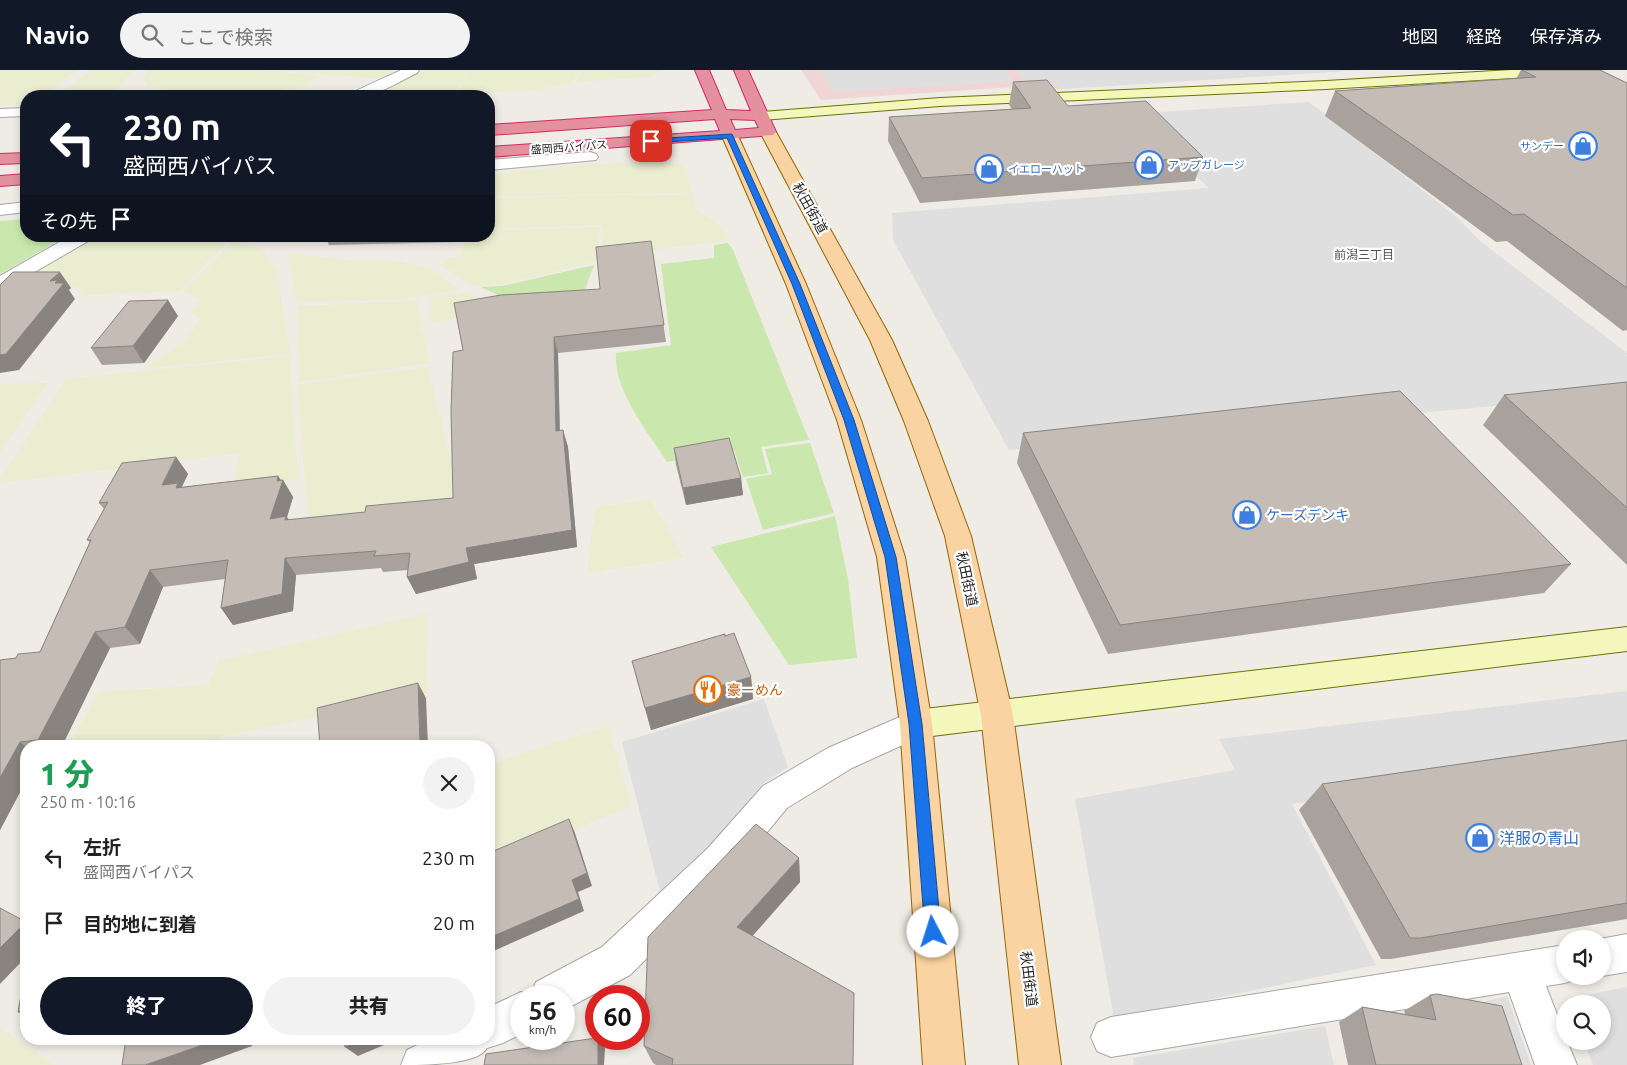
<!DOCTYPE html>
<html lang="ja">
<meta charset="utf-8">
<style>
:root{--surface:#fff;--page:#f2f2f2;--text:#222;--muted:#767676;--accent:#111827}
body{margin:0;font-family:Ubuntu,"Noto Sans JP",sans-serif;background:var(--page);color:var(--text);height:100vh;display:flex;flex-direction:column;font-size:19px;white-space:nowrap}
*{box-sizing:border-box;margin:0}
p{font-size:16px;color:var(--muted)}
.icon{flex:none;width:28px;height:28px;fill:none;stroke:currentColor;stroke-width:2;stroke-linecap:round;stroke-linejoin:round}
.map{position:relative;flex:1;overflow:hidden}
.side{position:absolute;left:20px;top:670px;width:475px;height:305px;display:flex;flex-direction:column;background:var(--surface);border-radius:20px;box-shadow:0 2px 8px #0003}
.side>*{flex:none}
.hud{position:absolute;left:20px;top:20px;width:475px;height:152px;border-radius:20px;box-shadow:0 2px 8px #0003;background:#111827;color:#fff;overflow:hidden}
.tools{position:absolute;left:1556px;top:860px;display:grid;gap:10px}
.tools a{display:grid;place-items:center;width:55px;height:55px;border-radius:50%;background:var(--surface);box-shadow:0 2px 8px #0003;font-size:25px}
.speed{position:absolute;left:510px;top:915px;display:flex;gap:10px;font-size:25px;font-weight:700;text-align:center}
.speed>*{display:grid;place-content:center;width:65px;height:65px;border-radius:50%;background:var(--surface);box-shadow:0 2px 8px #0003;line-height:1}
.speed small{font-size:12px;font-weight:400}
.speed .limit{border:8px solid #d22;background:#fff;color:#111}
.pin{position:absolute;display:grid;place-items:center;width:42px;height:42px;color:#fff;margin:-21px;border-radius:10px;box-shadow:0 2px 8px #0006}
.me{position:absolute;width:55px;margin:-28px;rotate:355deg;stroke-linejoin:round;filter:drop-shadow(0 0 4px #0008)}
.turn{display:flex;align-items:center;gap:18px;height:105px;padding:0 20px;font-size:22px}
.turn .icon{width:65px;height:65px;stroke-width:2.5}
.turn b{display:block;font-size:35px;line-height:42px}
.then{display:flex;align-items:center;height:48px;padding:0 20px;background:#0003;gap:10px;font-size:19px}
.round{display:grid;place-items:center;flex:none;width:52px;height:52px;border-radius:26px;background:var(--page)}
.headline{display:flex;align-items:center;justify-content:space-between;height:85px;padding:0 20px}
h1{font-size:30px;font-weight:800;line-height:38px;color:#1e9e55}
.button{display:flex;gap:10px;margin-top:auto;padding:10px 20px}
.button a{flex:1;height:58px;border-radius:30px;background:var(--accent);color:#fff;font-size:20px;font-weight:800;line-height:58px;text-align:center}
.button a+a{background:var(--page);color:var(--text)}
ul{padding:0;list-style:none}
li{display:flex;align-items:center;gap:15px;height:65px;padding:0 20px}
li div{flex:1}
li b{display:block;font-size:19px}
li em{font-style:normal}
header{display:flex;align-items:center;gap:30px;box-sizing:border-box;height:70px;padding:0 25px;background:var(--accent);color:#fff}
header strong{font-size:24px}
nav{display:flex;gap:28px;margin-inline-start:auto;font-size:18px}
.search{width:350px;height:45px;background:var(--page);display:flex;align-items:center;gap:12px;box-sizing:border-box;padding:0 18px;border-radius:28px;color:var(--muted);font-size:19px}
.map>svg:first-child{display:block}
</style>
<header>
<strong>Navio</strong>
<div class="search"><svg class="icon" aria-label="search" viewBox="0 0 24 24"><circle cx="10" cy="10" r="6"/><path d="M15 15l6 6"/></svg>ここで検索</div>
<nav><a>地図</a><a>経路</a><a>保存済み</a></nav>
</header>
<div class="map">
<svg width="1627" height="995" viewBox="0 0 1627 995">
<rect width="100%" height="100%" fill="#efece5"/>
<path fill="#efd6d5" d="M801,0H1361L1041,20L1029,16L821,30Z"/>
<path fill="#ebedd1" d="M0,0H77L43,26H26V35L0,36Z
M91,0H136L110,26H57Z
M148,0H263L319,6L300,18L246,24L204,25L170,20L148,15L143,8Z
M280,0H396L380,9Z
M423,0H467L463,10L453,24L370,26Z
M469,0H581L571,13L533,20L457,24Z
M583,0H661L649,7L575,12Z
M648,92L679,93L685,99L692,123L489,126V111L493,104L578,95Z
M693,124L697,141L713,150L725,160L727,171L649,180L601,190L603,155L489,159V128Z
M600,157L597,191L504,214L473,216L440,195L448,188L459,187L468,166H489V161Z
M94,167H133L228,171L180,221L84,225L77,216L6,217Z
M232,172L262,179L276,199L291,284L143,299L182,273L201,249L191,242L201,230L184,221Z
M288,183L345,190L404,192L435,201L460,220L400,229L297,232Z
M466,222L502,240L431,253L430,226Z
M417,231L429,293L299,312L297,236Z
M290,286L298,409L231,426L239,383L0,413V409L66,309Z
M428,297L463,438L309,457L297,315Z
M48,313L0,382V314Z
M651,430L684,488L587,503L595,437Z
M426,544L427,624L220,667L216,676H69L99,622L208,615L219,591Z
M608,656L632,736L489,794V695Z
M0,958L54,995H0Z"/>
<path fill="#cae8ad" d="M26,149V166H67L0,204V151Z
M728,173L733,180L809,370L761,377L768,403L743,407L734,380L667,392C648,362 613,320 616,283L671,275L661,194L714,188V175Z
M594,195L580,233L529,240L481,217L502,216Z
M810,373L834,443L763,460L746,409L772,404L765,379Z
M835,446L848,509L857,588L789,595L711,477Z"/>
<path fill="#dfdfdf" d="M820,0H1004L1014,11L833,22Z
M1015,0H1361L1063,19L1058,15L1024,10Z
M1309,32L1457,147L1480,171L1627,283V324L1009,380L893,170L892,143L1209,118L1129,44Z
M1627,621V686L1292,734L1376,895L1114,949L1075,729L1235,700L1219,669Z
M764,629L788,697L761,715L709,779L660,822L622,672Z
M1627,917V995H1593L1584,971H1602V934H1579L1585,925Z
M1507,926L1531,995H1497L1479,933Z
M1325,956L1334,995H1134L1133,988Z"/>
<g fill="none" stroke-linecap="round" stroke-linejoin="round">
<defs>
<path id="street" d="M401,0H419L417,3C392,15 377,28 348,26C352,21 392,5 401,0Z
M26,38V46L0,47V39Z
M590,82L596,84L598,87L596,90L489,100V90Z
M26,132V142L0,145V135Z
M70,166H93L90,170L7,218L0,220V206Z
M916,640L927,644L932,654L927,664L852,698L787,738L734,802L630,905L564,940V926H521V964L503,973L487,978C478,995 423,995 401,995L407,980L430,969H489V937L521,922L530,926L536,912L602,877L708,778L763,716L828,678Z
M1627,864V902L1602,906V869H1600Z
M1565,875V906L1579,908L1565,913L1546,916L1565,965V971H1567L1577,995H1535L1509,922L1111,987L1097,981L1091,967L1097,953L1111,947Z"/>
<path id="secondary" d="M1511,0H1589L1582,4L1326,19L940,36L762,50L757,49L755,46L757,43L762,42L940,28L1326,11Z
M1627,557V581L916,668L905,664L900,654L905,644L916,640Z"/>
<path id="primary" d="M768,57L773,59L776,62L892,270L928,351L971,466L1013,645L1061,995H1019L981,645L945,466L904,351L870,270L760,62L763,59Z
M730,61L735,63L738,66L806,214L861,350L905,487L932,654L965,995H923L900,654L877,487L837,350L786,214L722,66L725,63Z"/>
<path id="highway" d="M695,0H709L726,40L751,41L734,0H748L776,62L773,65L489,87V77L720,61L715,49L489,65V55L712,40ZM730,49L755,50L759,58L735,60Z
M26,83V93L0,94V84Z
M26,104V114L0,116V106Z"/>
</defs>
<use href="#street" stroke="#a6a6a6" stroke-width="2"/>
<use href="#secondary" stroke="#677309" stroke-width="2"/>
<use href="#primary" stroke="#946505" stroke-width="2"/>
<use href="#highway" stroke="#d52a65" stroke-width="2"/>
<use href="#street" fill="#fff" fill-rule="evenodd"/>
<use href="#secondary" fill="#f4f7bb" fill-rule="evenodd"/>
<use href="#primary" fill="#f9d3a1" fill-rule="evenodd"/>
<use href="#highway" fill="#e4909f" fill-rule="evenodd"/>
</g>
<path fill="#a9a29c" d="M1521,0H1600L1627,13V260L1623,261L1507,171L1496,172L1325,46L1335,21L1516,9Z
M1013,12L1068,36L1203,87L1195,111L920,133L888,71L889,47L1012,39L1009,35Z
M321,166H462L459,172L329,175L325,167Z
M651,171L666,272L558,283L560,361L563,360L568,377L577,477L474,494L477,509L416,524L407,507L408,500L383,502L381,498L296,505L293,541L233,555L221,538L225,509L163,517L140,574L110,578L62,676H26V711L0,760V590L16,588L40,582L90,472L87,470L104,439L99,433L176,387L188,404L182,417L278,406L281,410H283L293,427L287,447L288,450L365,442L453,428L463,280L600,219Z
M178,246L144,293L102,295L91,278Z
M1627,312V495L1483,355L1504,325Z
M1023,363L1571,494L1544,523L1108,584L1017,393Z
M674,378L741,408L743,425L686,435L676,395Z
M725,566L751,607L753,629L651,660L632,591Z
M1627,670V849L1391,889H1381L1299,740L1322,714Z
M799,788L800,812L752,866L853,995H656L653,993L644,976Z
M1430,925L1522,995H1348L1339,952L1362,937L1405,944L1404,941Z"/>
<path fill="#89847f" d="M458,166H462L459,172Z
M60,202L71,218L69,220L75,229L19,300L0,303V285L50,211Z
M168,230L178,246L144,293L133,276Z
M554,267L558,283L560,378L556,361Z
M563,360L568,377L577,477L474,494L477,509L416,524L407,507Z
M176,387L188,404L181,418L190,430L162,415Z
M278,406L282,412L283,410L293,427L287,447L297,463L270,449Z
M741,408L743,425L686,435L683,418Z
M285,488L296,505L293,541L233,555L221,538Z
M150,500L163,517L140,574L125,557Z
M95,562L110,578L62,676H46L38,670Z
M751,607L753,629L651,660L645,638Z
M418,613L426,628L428,676H420Z
M20,672L26,677V711L0,760V708Z
M569,749L575,763L592,816L578,822L584,841L489,883V868L572,810Z
M799,788L800,812L741,879L737,857Z
M26,852V887L0,914V878Z
M26,940V946L18,942Z
M220,969H262L253,972L252,976L200,995H145Z
M364,969H398L358,986L345,977Z
M598,969L605,978L604,995H598Z"/>
<path fill="#c4bcb5" stroke="#89847f" d="M1522,0H1600L1627,13V218L1524,144L1513,145L1335,21L1536,7Z
M1047,10L1068,36L1146,31L1203,87L922,108L889,47L1031,38L1013,12Z
M651,171L664,255L554,267L556,361L563,360L572,460L466,478L469,492L407,507L410,483L374,486L376,481L285,488L282,524L221,538L228,490L150,500L125,557L95,562L38,670L20,672L0,708V590L16,588L18,584L40,582L91,470H87L108,432L99,433L122,393L176,387L162,415L178,413L176,418L278,406L277,411L283,410L270,449L286,446L285,450L365,442L366,436L453,428L451,341L453,282L463,280L454,233L501,225L600,219L596,177Z
M13,202H60L50,211L58,210L55,213H64L6,284L0,285V215Z
M168,230L133,276L91,278L129,231Z
M1627,312V438L1504,325Z
M1400,321L1571,494L1120,555L1023,363Z
M729,368L741,408L683,418L674,378Z
M734,563L751,607L645,638L632,591L725,564V566Z
M418,613L420,676H320L317,638Z
M1627,670V833L1421,868H1410L1322,714Z
M569,749L587,803L572,810L579,829L489,868V783Z
M756,754L799,788L737,857L854,923L853,995H672L673,989L644,976L648,867Z
M0,838L26,852L0,878Z
M26,897V940L18,942Z
M1437,924L1502,936L1522,995H1376L1362,937L1436,950L1430,925Z
M596,968L598,969V995H484L486,984Z
M126,969H220L145,995H122Z
M344,969H364L345,977Z"/>
<path fill="#1a73e8" stroke="#114b97" d="M732,64L800,214L854,350L896,487L922,654L941,862L939,868L933,870L928,868L925,862L909,654L885,487L844,350L792,214L727,68L651,73L648,71L651,69Z"/>
<defs>
<symbol id="shop-ring" viewBox="-11 -11 22 22"><circle r="9.5" fill="#fff" stroke="#3f7fe0" stroke-width="1.5"/><path d="M-5-2.5h2.3a2.7 3.5 0 0 1 5.4 0H5L5.5 6h-11ZM-1.5-2.5h3a1.5 2.3 0 0 0-3 0Z" fill="#3f7fe0"/></symbol>
<symbol id="restaurant-ring" viewBox="-11 -11 22 22"><circle r="9.5" fill="#fff" stroke="#e8710a" stroke-width="1.5"/><path d="M-5-6h1v4h1v-4h1v4h1v-4h1v5L-1.5 .5V6h-2V.5L-5-1ZM5-6V6H3V1.5H1.5Q1.5-4 5-6Z" fill="#e8710a"/></symbol>
</defs>
<g fill-rule="evenodd">
<use href="#shop-ring" x="1567" y="60" width="32" height="32"/>
<use href="#shop-ring" x="1133" y="79" width="32" height="32"/>
<use href="#shop-ring" x="973" y="83" width="32" height="32"/>
<use href="#shop-ring" x="1231" y="429" width="32" height="32"/>
<use href="#restaurant-ring" x="692" y="604" width="32" height="32"/>
<use href="#shop-ring" x="1464" y="752" width="32" height="32"/>
</g>
<g text-anchor="middle" stroke-width="4.5" stroke-linejoin="round" paint-order="stroke">
<g font-size="11" fill="#366cbe" stroke="#fff" text-anchor="start">
<text x="1564" y="80" text-anchor="end">サンデー</text>
<text x="1168" y="99">アップガレージ</text>
<text x="1008" y="103">イエローハット</text>
</g>
<g font-size="11" fill="#1f1f1f" stroke="#fff">
<text transform="translate(569 77) rotate(-4)" y="4">盛岡西バイパス</text>
</g>
<g font-size="12" fill="#525252" stroke="#fff">
<text x="1364" y="189">前潟三丁目</text>
</g>
<g font-size="14" fill="#1f1f1f" stroke="#fff">
<text transform="translate(810 138) rotate(61)" y="5">秋田街道</text>
<text transform="translate(967 509) rotate(78)" y="5">秋田街道</text>
<text transform="translate(1029 909) rotate(83)" y="5">秋田街道</text>
</g>
<g font-size="14" fill="#366cbe" stroke="#fff" text-anchor="start">
<text x="1266" y="450">ケーズデンキ</text>
</g>
<g font-size="14" fill="#c56008" stroke="#fff" text-anchor="start">
<text x="727" y="625">豪ーめん</text>
</g>
<g font-size="16" fill="#366cbe" stroke="#fff" text-anchor="start">
<text x="1499" y="774">洋服の青山</text>
</g>
</g>
</svg>
<div class="tools">
<a><svg class="icon" aria-label="sound" viewBox="0 0 24 24"><path d="M4 9h4l5-4v14l-5-4H4zM17 9q2 3 0 6"/></svg></a>
<a><svg class="icon" aria-label="search" viewBox="0 0 24 24"><circle cx="10" cy="10" r="6"/><path d="M15 15l6 6"/></svg></a>
</div>
<div class="speed"><div>56<small>km/h</small></div><div class="limit">60</div></div>
<div class="pin" style="left:651px;top:71px;background:#d93025"><svg class="icon" aria-label="arrive" viewBox="0 0 24 24"><path d="M6 21V4h12l-3 4 3 4H6"/></svg></div>
<svg class="me" style="left:933px;top:862px" viewBox="-20 -20 40 40"><circle r="19" fill="#fff"/><path d="M0-13L10 11 0 6-10 11z" fill="#1a73e8"/></svg>
<div class="hud">
<div class="turn"><svg class="icon" aria-label="left" viewBox="0 0 24 24"><path d="M17 20v-9H6M10 6l-5 5 5 5"/></svg><div><b>230 m</b>盛岡西バイパス</div></div>
<div class="then">その先<svg class="icon" aria-label="arrive" viewBox="0 0 24 24"><path d="M6 21V4h12l-3 4 3 4H6"/></svg></div>
</div>
<section class="side">
<div class="headline"><div><h1>1 分</h1><p>250 m · 10:16</p></div><a class="round"><svg class="icon" aria-label="close" viewBox="0 0 24 24"><path d="M6 6l12 12M18 6L6 18"/></svg></a></div>
<ul>
<li><svg class="icon" aria-label="left" viewBox="0 0 24 24"><path d="M17 20v-9H6M10 6l-5 5 5 5"/></svg><div><b>左折</b><p>盛岡西バイパス</p></div><em>230 m</em></li>
<li><svg class="icon" aria-label="arrive" viewBox="0 0 24 24"><path d="M6 21V4h12l-3 4 3 4H6"/></svg><div><b>目的地に到着</b></div><em>20 m</em></li>
</ul>
<div class="button"><a>終了</a><a>共有</a></div>
</section>
</div>
